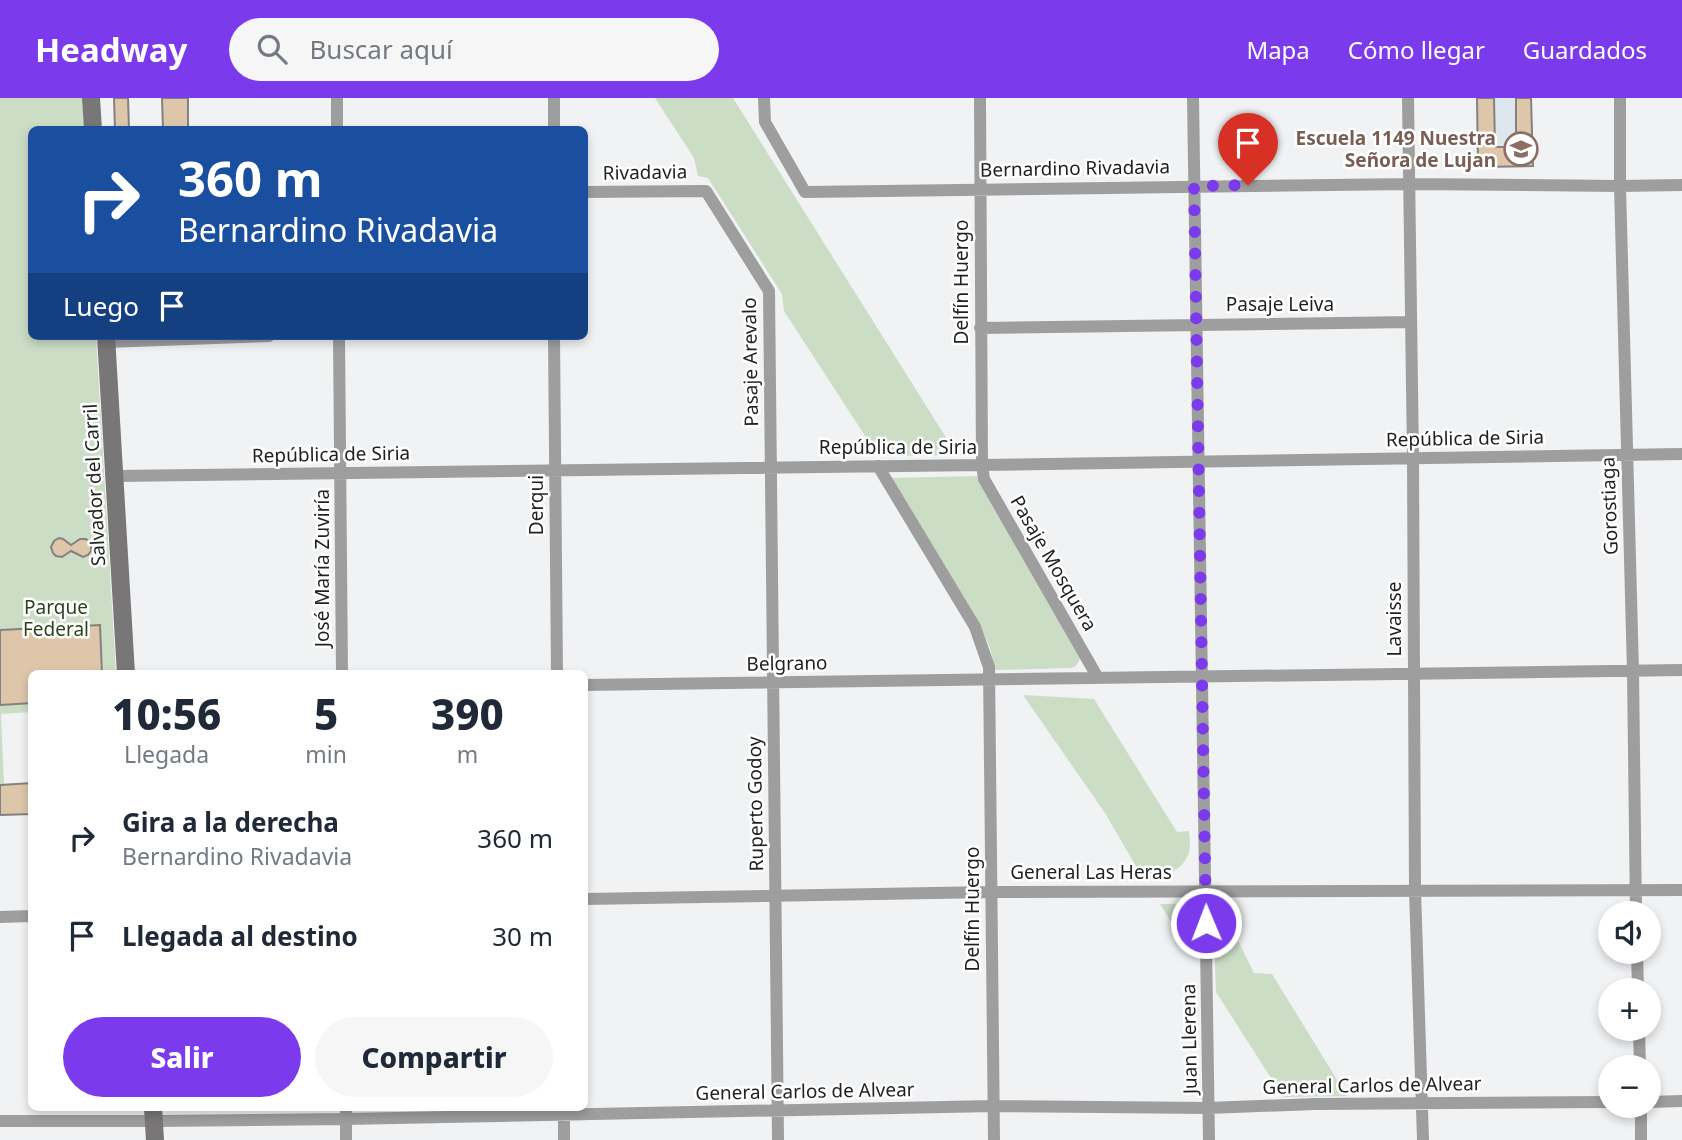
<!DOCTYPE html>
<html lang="es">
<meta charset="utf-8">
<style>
:root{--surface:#fff;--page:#f6f6f7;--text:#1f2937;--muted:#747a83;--accent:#7c3aed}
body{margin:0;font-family:"Noto Sans",sans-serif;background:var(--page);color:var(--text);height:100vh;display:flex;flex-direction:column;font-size:26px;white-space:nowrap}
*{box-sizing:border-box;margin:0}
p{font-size:23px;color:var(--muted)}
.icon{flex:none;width:38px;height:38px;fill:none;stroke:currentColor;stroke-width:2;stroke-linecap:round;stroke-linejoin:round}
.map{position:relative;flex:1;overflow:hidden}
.side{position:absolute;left:28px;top:572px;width:560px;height:441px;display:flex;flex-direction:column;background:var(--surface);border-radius:10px;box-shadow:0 4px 10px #0003}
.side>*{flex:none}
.guide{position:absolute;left:28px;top:28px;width:560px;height:214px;border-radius:10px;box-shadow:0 4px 10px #0003;background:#1a4fa0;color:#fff;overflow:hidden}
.fabs{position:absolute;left:1598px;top:803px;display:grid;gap:14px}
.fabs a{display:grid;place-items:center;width:63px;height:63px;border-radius:50%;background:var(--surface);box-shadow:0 4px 10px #0003;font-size:35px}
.pin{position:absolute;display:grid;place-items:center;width:60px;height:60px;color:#fff;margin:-72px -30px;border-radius:50% 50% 50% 0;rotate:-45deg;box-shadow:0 0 7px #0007}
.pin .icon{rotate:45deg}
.me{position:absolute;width:77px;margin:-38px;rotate:359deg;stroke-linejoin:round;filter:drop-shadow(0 0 5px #0008)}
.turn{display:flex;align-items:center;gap:24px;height:147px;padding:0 35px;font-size:32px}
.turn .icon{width:91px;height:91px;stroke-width:2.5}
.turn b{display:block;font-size:49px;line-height:60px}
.then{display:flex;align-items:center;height:66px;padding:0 35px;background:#0003;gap:14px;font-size:26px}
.eta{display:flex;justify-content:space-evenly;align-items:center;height:119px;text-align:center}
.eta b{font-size:42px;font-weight:800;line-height:49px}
.cta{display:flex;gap:14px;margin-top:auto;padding:14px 35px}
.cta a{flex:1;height:80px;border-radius:42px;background:var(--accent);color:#fff;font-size:28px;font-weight:800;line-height:80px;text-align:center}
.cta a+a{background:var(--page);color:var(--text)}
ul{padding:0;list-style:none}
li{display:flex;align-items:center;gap:21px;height:98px;padding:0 35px}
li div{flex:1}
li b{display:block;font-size:26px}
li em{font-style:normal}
header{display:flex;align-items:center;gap:42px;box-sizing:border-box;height:98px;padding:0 35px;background:var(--accent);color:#fff}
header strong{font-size:33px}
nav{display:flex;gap:38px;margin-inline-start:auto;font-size:24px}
.search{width:490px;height:63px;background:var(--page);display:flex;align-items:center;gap:18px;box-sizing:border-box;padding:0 24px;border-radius:38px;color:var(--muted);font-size:26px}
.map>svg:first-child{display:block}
</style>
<header>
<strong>Headway</strong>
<div class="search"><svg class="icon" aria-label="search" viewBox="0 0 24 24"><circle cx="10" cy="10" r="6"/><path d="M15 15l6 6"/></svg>Buscar aquí</div>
<nav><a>Mapa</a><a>Cómo llegar</a><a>Guardados</a></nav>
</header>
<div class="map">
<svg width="1682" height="1042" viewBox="0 0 1682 1042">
<rect width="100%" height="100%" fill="#f0f2f4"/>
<path fill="#dfe7ee" d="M1477,0H1531L1533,68L1478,69Z"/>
<path fill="#ccddc6" d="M0,0H82L84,31L32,32V238H96L116,576H32L31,614L1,616L4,686L0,687Z
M655,0H733L957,357L878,358L784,213L782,196L708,80L698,78L694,60Z
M977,378L1079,553L1080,561L1076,568L1071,570L995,572L990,550L980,527L890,380Z
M1023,597L1094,601L1177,734L1189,733C1190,741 1191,750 1188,757C1181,774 1161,780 1144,782L1105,715Z
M1224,801V814L1254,875L1272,876L1347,998L1283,999L1216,894L1213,809L1216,803Z
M1160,806H1187L1191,808L1193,814L1194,861Z"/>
<path fill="#dec6ab" stroke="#848280" stroke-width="2" d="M114,0H128L129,32H115Z
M162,0H188V32H163Z
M1477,0H1494L1495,49H1516V0H1531L1533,68L1478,69Z
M59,440L63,441L71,447L80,441H86L91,445V453L88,457L83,459L71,453L62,459L56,458L53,455L51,449L54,443Z
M100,527L102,576H32V605L0,607V532Z
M32,685V716L0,717V687Z"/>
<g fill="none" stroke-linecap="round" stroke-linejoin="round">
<path stroke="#9f9e9e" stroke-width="12" d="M337,0V32
M554,0V32
M764,0L765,24L805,94L1410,86L1620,88L1682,87
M980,0L982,367L984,381L1098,580
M1193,0L1209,1042
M1408,0L1413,360L1415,792L1423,1042
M1620,0V88L1633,573L1636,816
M584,94L706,93L769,193L778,1042
M980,230L1411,224
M339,238L342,576
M554,238L557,576
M106,244L269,238
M878,368L975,529L989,569L994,1042
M115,378L982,367L1682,356
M584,587L1682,572
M584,801L991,794L1682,792
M0,819L32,818
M1637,854L1638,892
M1639,931L1640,970
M1648,1004L1682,1003
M1641,1008V1042
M346,1010V1042
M564,1010V1042
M0,1023H154L346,1021L993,1008L1208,1010L1315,1006L1610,1004"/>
<path stroke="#787676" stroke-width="18" d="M91,0L93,32
M106,238L126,576
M153,1010L155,1042"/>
</g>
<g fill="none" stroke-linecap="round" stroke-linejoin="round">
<path stroke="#7c3aed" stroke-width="12" stroke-dasharray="0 21.6" d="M1206,825L1194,88L1248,87"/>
</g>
<defs>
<symbol id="school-ring" viewBox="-11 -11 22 22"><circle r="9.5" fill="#fff" stroke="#8d6e63" stroke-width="1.5"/><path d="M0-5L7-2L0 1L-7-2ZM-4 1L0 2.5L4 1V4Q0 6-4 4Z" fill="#8d6e63"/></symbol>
</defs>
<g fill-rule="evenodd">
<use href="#school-ring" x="1502" y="32" width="38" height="38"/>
</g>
<g text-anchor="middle" stroke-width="5" stroke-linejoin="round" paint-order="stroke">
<g font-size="19" font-weight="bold" fill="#785e54" stroke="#fff" text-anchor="end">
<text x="1496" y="47">Escuela 1149 Nuestra<tspan x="1496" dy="22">Señora de Lujan</tspan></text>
</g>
<g font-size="19" fill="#1f2020" stroke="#fff">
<text transform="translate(1075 70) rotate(-1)" y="7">Bernardino Rivadavia</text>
<text transform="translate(645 74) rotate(-1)" y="7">Rivadavia</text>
<text transform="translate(961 184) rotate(-90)" y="7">Delfín Huergo</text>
<text x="1280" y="213">Pasaje Leiva</text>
<text transform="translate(750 264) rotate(-91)" y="7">Pasaje Arevalo</text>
<text transform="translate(1465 340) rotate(-1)" y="7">República de Siria</text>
<text x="898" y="356">República de Siria</text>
<text transform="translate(331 356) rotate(-1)" y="7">República de Siria</text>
<text transform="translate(94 387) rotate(-93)" y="7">Salvador del Carril</text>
<text transform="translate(536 407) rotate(-90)" y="7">Derqui</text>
<text transform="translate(1609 408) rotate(-92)" y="7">Gorostiaga</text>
<text transform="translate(1054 465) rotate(60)" y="7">Pasaje Mosquera</text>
<text transform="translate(322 470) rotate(-90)" y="7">José María Zuviría</text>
<text transform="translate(1394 521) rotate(-90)" y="7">Lavaisse</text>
<text transform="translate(787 565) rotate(-1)" y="7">Belgrano</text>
<text transform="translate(755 706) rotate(-91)" y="7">Ruperto Godoy</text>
<text x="1091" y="781">General Las Heras</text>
<text transform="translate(972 811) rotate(-90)" y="7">Delfín Huergo</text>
<text transform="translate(1189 941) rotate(-91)" y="7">Juan Llerena</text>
<text transform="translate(1372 987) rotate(-1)" y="7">General Carlos de Alvear</text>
<text transform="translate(805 993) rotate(-1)" y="7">General Carlos de Alvear</text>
</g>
<g font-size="19" fill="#27441a" stroke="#fff">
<text x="56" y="516">Parque<tspan x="56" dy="22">Federal</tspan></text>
</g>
</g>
</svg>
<div class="fabs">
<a><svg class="icon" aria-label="sound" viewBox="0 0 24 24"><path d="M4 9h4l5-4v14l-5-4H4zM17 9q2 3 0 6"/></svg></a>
<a>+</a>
<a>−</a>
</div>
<div class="pin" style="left:1248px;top:87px;background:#d93025"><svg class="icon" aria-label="arrive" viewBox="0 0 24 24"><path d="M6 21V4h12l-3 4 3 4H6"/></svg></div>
<svg class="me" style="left:1206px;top:825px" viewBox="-20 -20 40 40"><circle r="17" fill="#7c3aed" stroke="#fff" stroke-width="3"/><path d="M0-11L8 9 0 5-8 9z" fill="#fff"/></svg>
<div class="guide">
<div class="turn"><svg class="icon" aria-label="right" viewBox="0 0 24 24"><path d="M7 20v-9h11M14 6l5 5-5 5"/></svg><div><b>360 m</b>Bernardino Rivadavia</div></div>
<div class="then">Luego<svg class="icon" aria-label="arrive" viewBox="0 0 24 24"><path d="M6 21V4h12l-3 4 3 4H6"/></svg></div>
</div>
<section class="side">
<div class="eta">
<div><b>10:56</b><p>Llegada</p></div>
<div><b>5</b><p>min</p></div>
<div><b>390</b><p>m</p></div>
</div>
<ul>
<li><svg class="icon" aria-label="right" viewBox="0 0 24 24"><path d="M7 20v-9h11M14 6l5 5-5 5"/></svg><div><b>Gira a la derecha</b><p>Bernardino Rivadavia</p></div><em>360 m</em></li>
<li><svg class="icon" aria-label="arrive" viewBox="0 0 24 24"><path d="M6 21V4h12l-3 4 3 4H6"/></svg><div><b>Llegada al destino</b></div><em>30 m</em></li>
</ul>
<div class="cta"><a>Salir</a><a>Compartir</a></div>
</section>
</div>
